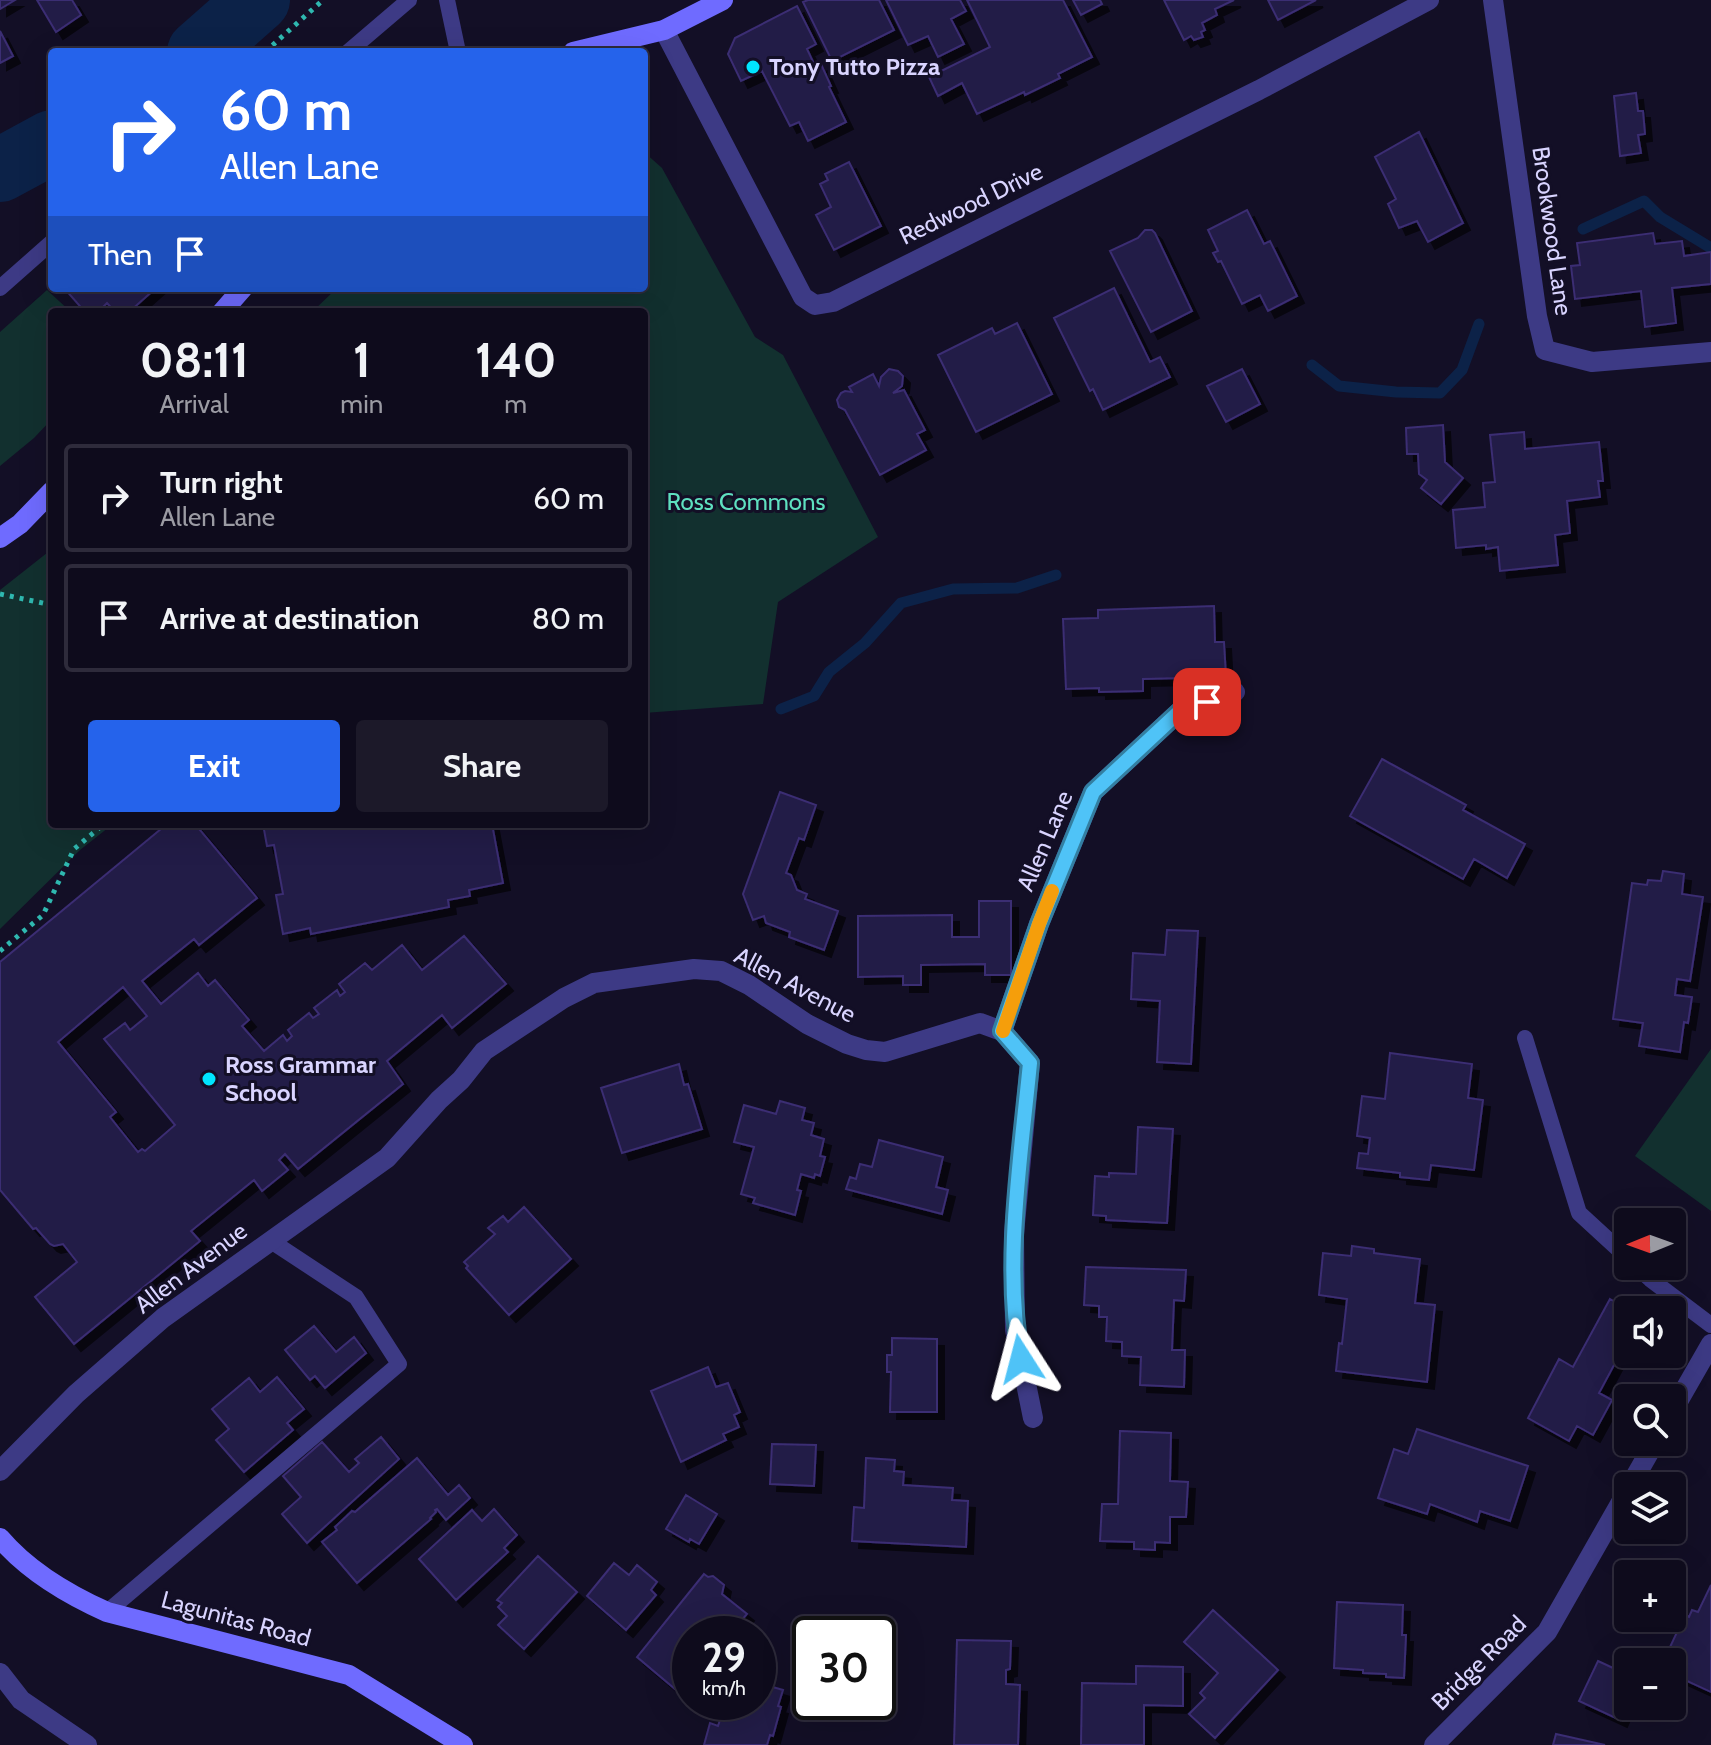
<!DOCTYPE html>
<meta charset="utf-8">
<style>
:root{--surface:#0e0b1c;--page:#1c1929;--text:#f1f3f6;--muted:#9b9ba3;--line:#2e2b3b;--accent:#2563eb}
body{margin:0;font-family:Cabin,sans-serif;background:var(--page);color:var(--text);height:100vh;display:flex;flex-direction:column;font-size:30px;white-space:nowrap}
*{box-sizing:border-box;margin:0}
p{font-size:26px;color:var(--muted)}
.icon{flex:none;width:44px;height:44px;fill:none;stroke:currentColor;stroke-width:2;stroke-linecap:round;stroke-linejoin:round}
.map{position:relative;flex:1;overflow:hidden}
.details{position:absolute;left:48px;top:308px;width:600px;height:520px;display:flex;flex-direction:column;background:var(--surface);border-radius:8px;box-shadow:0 8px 32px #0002,0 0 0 2px var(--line)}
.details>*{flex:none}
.top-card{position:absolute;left:48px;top:48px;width:600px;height:244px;border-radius:8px;box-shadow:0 8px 32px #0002,0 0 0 2px var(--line);background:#2563eb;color:#fff;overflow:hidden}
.needle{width:52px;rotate:269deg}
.tools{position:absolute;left:1614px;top:1208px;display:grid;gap:16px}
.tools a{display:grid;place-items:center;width:72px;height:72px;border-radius:8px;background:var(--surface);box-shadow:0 8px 32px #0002,0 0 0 2px var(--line);font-size:40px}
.speed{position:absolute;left:672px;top:1616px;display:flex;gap:16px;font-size:40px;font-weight:700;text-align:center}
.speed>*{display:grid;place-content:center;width:104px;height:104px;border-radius:50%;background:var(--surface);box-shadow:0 8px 32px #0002,0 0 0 2px var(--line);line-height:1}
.speed small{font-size:20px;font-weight:400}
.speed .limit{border:4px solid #111;border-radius:12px;background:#fff;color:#111}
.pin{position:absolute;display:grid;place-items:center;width:68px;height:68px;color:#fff;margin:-34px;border-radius:16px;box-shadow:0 4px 12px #0006}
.me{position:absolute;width:88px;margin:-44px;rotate:351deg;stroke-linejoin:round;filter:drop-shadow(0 0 6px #0008)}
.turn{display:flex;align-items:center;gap:28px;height:168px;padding:0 40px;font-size:36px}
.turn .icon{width:104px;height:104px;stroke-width:2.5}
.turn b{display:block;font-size:56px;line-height:68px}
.then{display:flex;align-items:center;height:76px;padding:0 40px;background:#0003;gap:16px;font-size:30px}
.eta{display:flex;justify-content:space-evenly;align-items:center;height:136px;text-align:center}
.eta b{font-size:48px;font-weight:700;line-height:56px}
.cta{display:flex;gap:16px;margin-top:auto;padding:16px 40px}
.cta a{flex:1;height:92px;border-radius:8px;background:var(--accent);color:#fff;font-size:32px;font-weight:700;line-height:92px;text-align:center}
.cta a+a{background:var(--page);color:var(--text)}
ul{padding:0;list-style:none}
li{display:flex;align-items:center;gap:24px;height:108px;margin:0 16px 12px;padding:0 24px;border:4px solid var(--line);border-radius:8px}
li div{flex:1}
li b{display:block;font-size:30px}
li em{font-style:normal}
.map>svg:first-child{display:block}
</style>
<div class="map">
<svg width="1711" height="1745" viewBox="0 0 1711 1745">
<defs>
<filter id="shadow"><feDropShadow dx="7" dy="7" stdDeviation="0" flood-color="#0009"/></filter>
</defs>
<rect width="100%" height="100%" fill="#130f26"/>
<path fill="#12302f" d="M644,152L662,168L755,337L783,355L878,537L778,602L763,704L644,713V312H312L337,288H644Z
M47,290L71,312H52V419L34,438L0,466V332Z
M52,549V824H113L80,850L0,929V590Z
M1711,1049V1211L1635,1156Z"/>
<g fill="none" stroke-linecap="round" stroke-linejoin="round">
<path stroke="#0c2248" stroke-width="11" d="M1583,229L1644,201L1660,217L1711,248
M1312,365L1339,386L1396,392L1440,393L1462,370L1479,324
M781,709L814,696L829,672L865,643L901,603L953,589L1017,588L1056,575"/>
<path stroke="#0c2248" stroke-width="64" d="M199,52L258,0
M0,170L52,142"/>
</g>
<path fill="#241b47" stroke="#3b2d73" stroke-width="2" fill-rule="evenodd" filter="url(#shadow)" d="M0,0H15L0,9Z
M37,0H72L81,15L56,32Z
M808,0H879L894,30L832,61L803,2Z
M886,0H960L966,11L951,19L964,44L938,57L928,36L908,45Z
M967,0H1063L1092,57L1058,74L1060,78L1025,95L1024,92L977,114L962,83L938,96L929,77L990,47Z
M1073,0H1100L1102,4L1081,15Z
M1164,0H1234L1215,9L1217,15L1202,23L1205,30L1201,32L1203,37L1194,40L1191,36L1184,40Z
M1268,0H1316L1278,20Z
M797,6L816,44L807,49L815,66L821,64L831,86L829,87L846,122L808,141L799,122L790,126L762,71L741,81L728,54L735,38Z
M0,31L13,56L0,63Z
M1636,93L1638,111H1643L1645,134L1638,135L1641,153L1620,156L1614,96Z
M1419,132L1463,223L1428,242L1417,221L1399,228L1388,204L1396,199L1375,157Z
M849,162L881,226L834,250L816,215L831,207L820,184L828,180L825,174Z
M1247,210L1264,244L1270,241L1297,296L1268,311L1260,295L1242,304L1221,261L1218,262L1213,253L1218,251L1208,230Z
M1145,230H1152L1155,233L1192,311L1151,332L1110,251L1138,238Z
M1653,233L1655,244L1682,241L1684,256L1711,252V284L1672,288L1676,323L1645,327L1641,291L1575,299L1571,266L1580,265L1577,243Z
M64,288H156L129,312H115L107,303L98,312H85Z
M1114,288L1150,362L1160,357L1170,377L1103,410L1093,389L1090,391L1054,318Z
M1017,323L1052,394L976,432L938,355L992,328L995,334Z
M889,369L898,371L903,376L902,386L893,393L904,390L925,430L917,434L926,450L880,475L845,410L839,407L837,400L841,393L845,391L852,392L849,387L873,374L879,386L881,377Z
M1242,369L1260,404L1226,422L1207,386Z
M1443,425L1445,462L1463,478L1441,504L1421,488L1427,480L1419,474L1418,454H1407L1406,428Z
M1524,432L1525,449L1599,442L1603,481H1598L1600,497L1567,501L1570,533L1555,535L1558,565L1500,571L1498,547L1486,549V545L1456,548L1453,510L1485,507L1483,483L1495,482L1490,435Z
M1214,606L1215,642H1224L1226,677L1143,679V691L1099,692V688L1066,689L1063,619L1098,618V610Z
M1382,759L1466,805L1463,810L1525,844L1507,878L1474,859L1463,879L1350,816Z
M780,792L816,805L804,840L799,838L786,873L791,875L797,890L807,894L805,899L838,911L824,950L789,937L790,932L766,923L764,916L753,920L743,894Z
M167,824H195L257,898L199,945L194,939L142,981L161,1004L198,973L208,986L215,980L249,1020L242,1026L264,1051L283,1035L287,1041L292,1036L288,1030L309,1013L313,1018L319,1014L314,1008L337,990L340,996L345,992L339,984L365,963L372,970L402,945L422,970L464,936L506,984L452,1028L442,1015L387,1061L403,1084L298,1169L285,1154L279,1160L288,1170L262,1191L254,1180L191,1231L200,1241L74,1344L35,1297L77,1262L63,1244L54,1246L50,1244L36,1228L33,1229L0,1190V962ZM123,987L147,1016L130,1030L125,1023L104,1039L175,1125L145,1151L142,1149L138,1152L110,1117L116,1112L58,1042Z
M263,824H492L503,883L469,890L470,896L448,900L449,907L311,934L310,928L283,934L276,895L283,894L274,845L267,846Z
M1663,871L1684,874L1682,894L1703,897L1690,981L1677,979L1675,995L1692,997L1688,1023L1684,1022L1680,1052L1639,1046L1643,1023L1613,1019L1632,883L1647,885L1648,880L1661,881Z
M979,901H1011V975H985V964L921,965V985H903V976L858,977V916L952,915V937H979Z
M1167,930L1198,931L1191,1064L1157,1062L1160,1001L1131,999L1133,953L1165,955Z
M1390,1053L1472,1064L1468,1098L1483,1100L1474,1170L1431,1165L1429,1180L1400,1177V1173L1357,1168L1359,1153L1368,1154L1370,1138L1357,1136L1362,1096L1385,1099Z
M679,1064L684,1085L688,1084L702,1129L622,1153L601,1088Z
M780,1101L805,1108L802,1120L814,1123L811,1135L824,1139L820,1156L825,1157L820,1176L815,1174L814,1178L801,1174L797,1190L801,1191L795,1215L753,1203L755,1198L741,1194L754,1147L734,1142L744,1105L776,1114Z
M1138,1127L1173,1129L1167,1223L1106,1220V1216L1093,1215L1095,1176L1109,1177V1173L1136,1174Z
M879,1140L943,1157L936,1187L948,1190L942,1214L846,1189L850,1177L856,1179L860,1164L872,1167Z
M524,1207L571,1259L509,1315L466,1268L468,1266L464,1262L495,1234L488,1228L503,1216L508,1222Z
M1352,1246L1374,1249V1253L1420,1259L1415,1303L1435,1305L1427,1382L1336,1371L1339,1343L1342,1344L1347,1299L1319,1295L1323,1253L1351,1256Z
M1086,1267L1186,1270L1184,1301L1174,1300L1172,1350H1185L1184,1387L1140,1385L1141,1357L1122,1356V1342L1106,1341L1107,1317H1099V1306L1084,1305Z
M1610,1299L1629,1310L1628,1339L1599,1393L1612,1400L1593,1435L1577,1426L1569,1441L1528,1418L1559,1359L1573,1367Z
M314,1326L336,1352L354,1337L366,1353L325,1388L315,1376L310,1380L285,1350Z
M892,1338L937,1339V1412H890L891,1372H887V1355H892Z
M708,1367L716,1387L728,1383L740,1412L734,1415L739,1427L723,1434L726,1440L681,1462L651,1391Z
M277,1377L304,1409L287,1423L293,1430L244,1472L216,1440L229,1429L212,1409L249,1378L260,1392Z
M1417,1429L1528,1466L1510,1521L1480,1511L1477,1522L1430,1504L1427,1514L1378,1498L1394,1449L1408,1454Z
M1120,1431L1171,1433L1170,1481L1188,1482L1186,1517H1170V1543L1155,1542V1550L1134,1549V1542L1100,1541L1102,1504H1118Z
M381,1437L399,1459L307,1543L282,1514L301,1497L283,1476L322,1442L349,1472L359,1463L355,1459Z
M772,1444L816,1445L814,1486L770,1484Z
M417,1458L448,1495L459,1485L470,1498L446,1520L437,1509L435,1510L436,1512L430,1518L431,1519L357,1583L322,1542L337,1530L335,1527L352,1511L355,1512Z
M866,1458L895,1460L894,1471L904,1472L903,1485L953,1488L952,1500L968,1501L966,1547L852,1541L854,1507L864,1508Z
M686,1495L717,1514L699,1544L690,1539L689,1542L666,1529Z
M494,1509L517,1535L504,1548L508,1552L456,1600L419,1559L472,1510L482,1521Z
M538,1556L577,1592L524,1649L498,1625L507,1616L498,1607L502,1603L497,1600Z
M614,1563L629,1575L637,1565L657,1582L651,1590L656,1595L626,1630L587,1596Z
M704,1574L708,1577L713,1576L724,1585L722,1594L747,1614L730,1634H690V1683L681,1694L637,1657Z
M1711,1585V1692L1672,1674V1662H1663L1685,1615L1689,1617L1692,1610L1698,1612Z
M1337,1602L1403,1605L1402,1635H1406L1404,1678L1386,1677V1674L1363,1673V1670L1334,1668Z
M1213,1610L1278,1670L1215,1738L1189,1714L1205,1698L1200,1693L1218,1673L1184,1642Z
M957,1640L1011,1641L1010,1669L1006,1670V1684L1020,1685L1018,1745H954Z
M1598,1661L1628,1675V1702L1620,1720L1579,1701Z
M1136,1666L1183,1667V1706L1144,1705V1745H1081L1082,1683L1136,1684Z
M759,1683L783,1690L778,1706L781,1707L773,1736L770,1735L767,1745H704L710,1723L718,1726L726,1702H758Z
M1556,1734L1605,1745H1553Z"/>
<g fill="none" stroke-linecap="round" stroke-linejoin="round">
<path stroke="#2fb8b0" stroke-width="5" stroke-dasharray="4 6" stroke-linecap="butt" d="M265,52L323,0
M307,309L308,312
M0,594L52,605
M0,951L43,915L74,849L104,824"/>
<path stroke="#3d3a85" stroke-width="16" d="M447,0L458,52
M348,52L409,0
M0,288L52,242
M1525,1038L1579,1213L1628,1258
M1636,1266L1650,1279L1711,1325
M107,1612L399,1364L356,1297L271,1241"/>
<path stroke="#3d3a85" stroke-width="20" d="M1493,0L1537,316L1545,350L1592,362L1711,352
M664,30L803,297L815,305L833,302L1259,90L1429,0
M1002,1031L1039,924L1093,792L1180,711L1235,692
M1672,1412L1711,1344
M0,1471L76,1394L163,1318L387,1158L439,1100L461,1080L484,1051L564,998L594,983L694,969L721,971L749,985L807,1024L847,1044L866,1050L885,1052L980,1023L1002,1031L1030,1063L1014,1234L1015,1330L1033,1418
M1630,1486L1655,1442
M0,1673L21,1700L87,1745
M1434,1745L1547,1632L1628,1490"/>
<path stroke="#6f6bff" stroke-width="20" d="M573,52L664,30L723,0
M222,312L243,288
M0,538L20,524L52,491
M0,1538C28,1571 69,1595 107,1612L349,1675L463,1745"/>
</g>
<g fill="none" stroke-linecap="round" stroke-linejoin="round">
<defs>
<path id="route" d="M1021,1359C1003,1267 1021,1156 1030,1063L1002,1031L1039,924L1093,792L1180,711L1207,702"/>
</defs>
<use href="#route" stroke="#337fa1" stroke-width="20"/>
<use href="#route" stroke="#4fc3f7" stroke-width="14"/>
<path stroke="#f59e0b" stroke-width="14" d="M1003,1031L1039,924L1052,891"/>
</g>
<g fill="#00e5ff" stroke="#130f26" stroke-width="3">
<circle cx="753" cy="67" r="8"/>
<circle cx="209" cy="1079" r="8"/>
</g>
<g text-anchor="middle" stroke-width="6" stroke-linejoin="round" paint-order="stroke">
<g font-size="24" font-weight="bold" fill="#d9d4ff" stroke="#130f26" text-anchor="start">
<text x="769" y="75">Tony Tutto Pizza</text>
<text x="225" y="1073">Ross Grammar<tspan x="225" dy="28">School</tspan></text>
</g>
<g font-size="24" fill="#d9d4ff" stroke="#130f26">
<text transform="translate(971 204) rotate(-26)" y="8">Redwood Drive</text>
<text transform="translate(1552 231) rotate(82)" y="8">Brookwood Lane</text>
<text transform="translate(1045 841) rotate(-67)" y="8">Allen Lane</text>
<text transform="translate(795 985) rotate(28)" y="8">Allen Avenue</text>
<text transform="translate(191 1268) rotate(-37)" y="8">Allen Avenue</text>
<text transform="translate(236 1619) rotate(15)" y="8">Lagunitas Road</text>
<text transform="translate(1479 1663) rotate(-45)" y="8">Bridge Road</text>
</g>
<g font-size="24" fill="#5fe0c0" stroke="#130f26">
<text x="746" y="510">Ross Commons</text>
</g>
</g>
</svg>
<div class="tools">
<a><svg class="needle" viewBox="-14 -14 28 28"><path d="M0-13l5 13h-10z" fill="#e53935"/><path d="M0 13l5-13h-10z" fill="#9b9ba3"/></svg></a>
<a><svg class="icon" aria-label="sound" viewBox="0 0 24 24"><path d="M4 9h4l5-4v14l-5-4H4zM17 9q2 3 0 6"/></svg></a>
<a><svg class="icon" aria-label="search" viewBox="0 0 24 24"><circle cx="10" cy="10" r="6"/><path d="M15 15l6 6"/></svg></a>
<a><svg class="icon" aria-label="layers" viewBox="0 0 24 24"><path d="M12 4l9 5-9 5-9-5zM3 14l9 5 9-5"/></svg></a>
<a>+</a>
<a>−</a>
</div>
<div class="speed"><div>29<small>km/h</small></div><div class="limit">30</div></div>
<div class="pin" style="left:1207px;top:702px;background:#d93025"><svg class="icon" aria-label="arrive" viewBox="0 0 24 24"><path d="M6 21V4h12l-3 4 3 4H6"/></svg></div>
<svg class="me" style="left:1021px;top:1359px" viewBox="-20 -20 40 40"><path d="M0-17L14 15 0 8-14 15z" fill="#4fc3f7" stroke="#fff" stroke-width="4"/></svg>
<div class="top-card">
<div class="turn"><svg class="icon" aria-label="right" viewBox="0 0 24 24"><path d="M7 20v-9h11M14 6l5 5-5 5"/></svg><div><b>60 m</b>Allen Lane</div></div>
<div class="then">Then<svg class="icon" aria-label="arrive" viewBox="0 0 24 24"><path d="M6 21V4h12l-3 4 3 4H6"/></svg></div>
</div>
<section class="details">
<div class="eta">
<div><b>08:11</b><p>Arrival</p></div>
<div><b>1</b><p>min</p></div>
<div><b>140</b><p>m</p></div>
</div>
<ul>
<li><svg class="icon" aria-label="right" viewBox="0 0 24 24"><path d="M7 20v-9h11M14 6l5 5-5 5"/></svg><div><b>Turn right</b><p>Allen Lane</p></div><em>60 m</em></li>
<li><svg class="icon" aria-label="arrive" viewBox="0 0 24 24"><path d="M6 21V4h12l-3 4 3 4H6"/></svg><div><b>Arrive at destination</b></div><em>80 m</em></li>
</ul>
<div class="cta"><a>Exit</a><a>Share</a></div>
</section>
</div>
